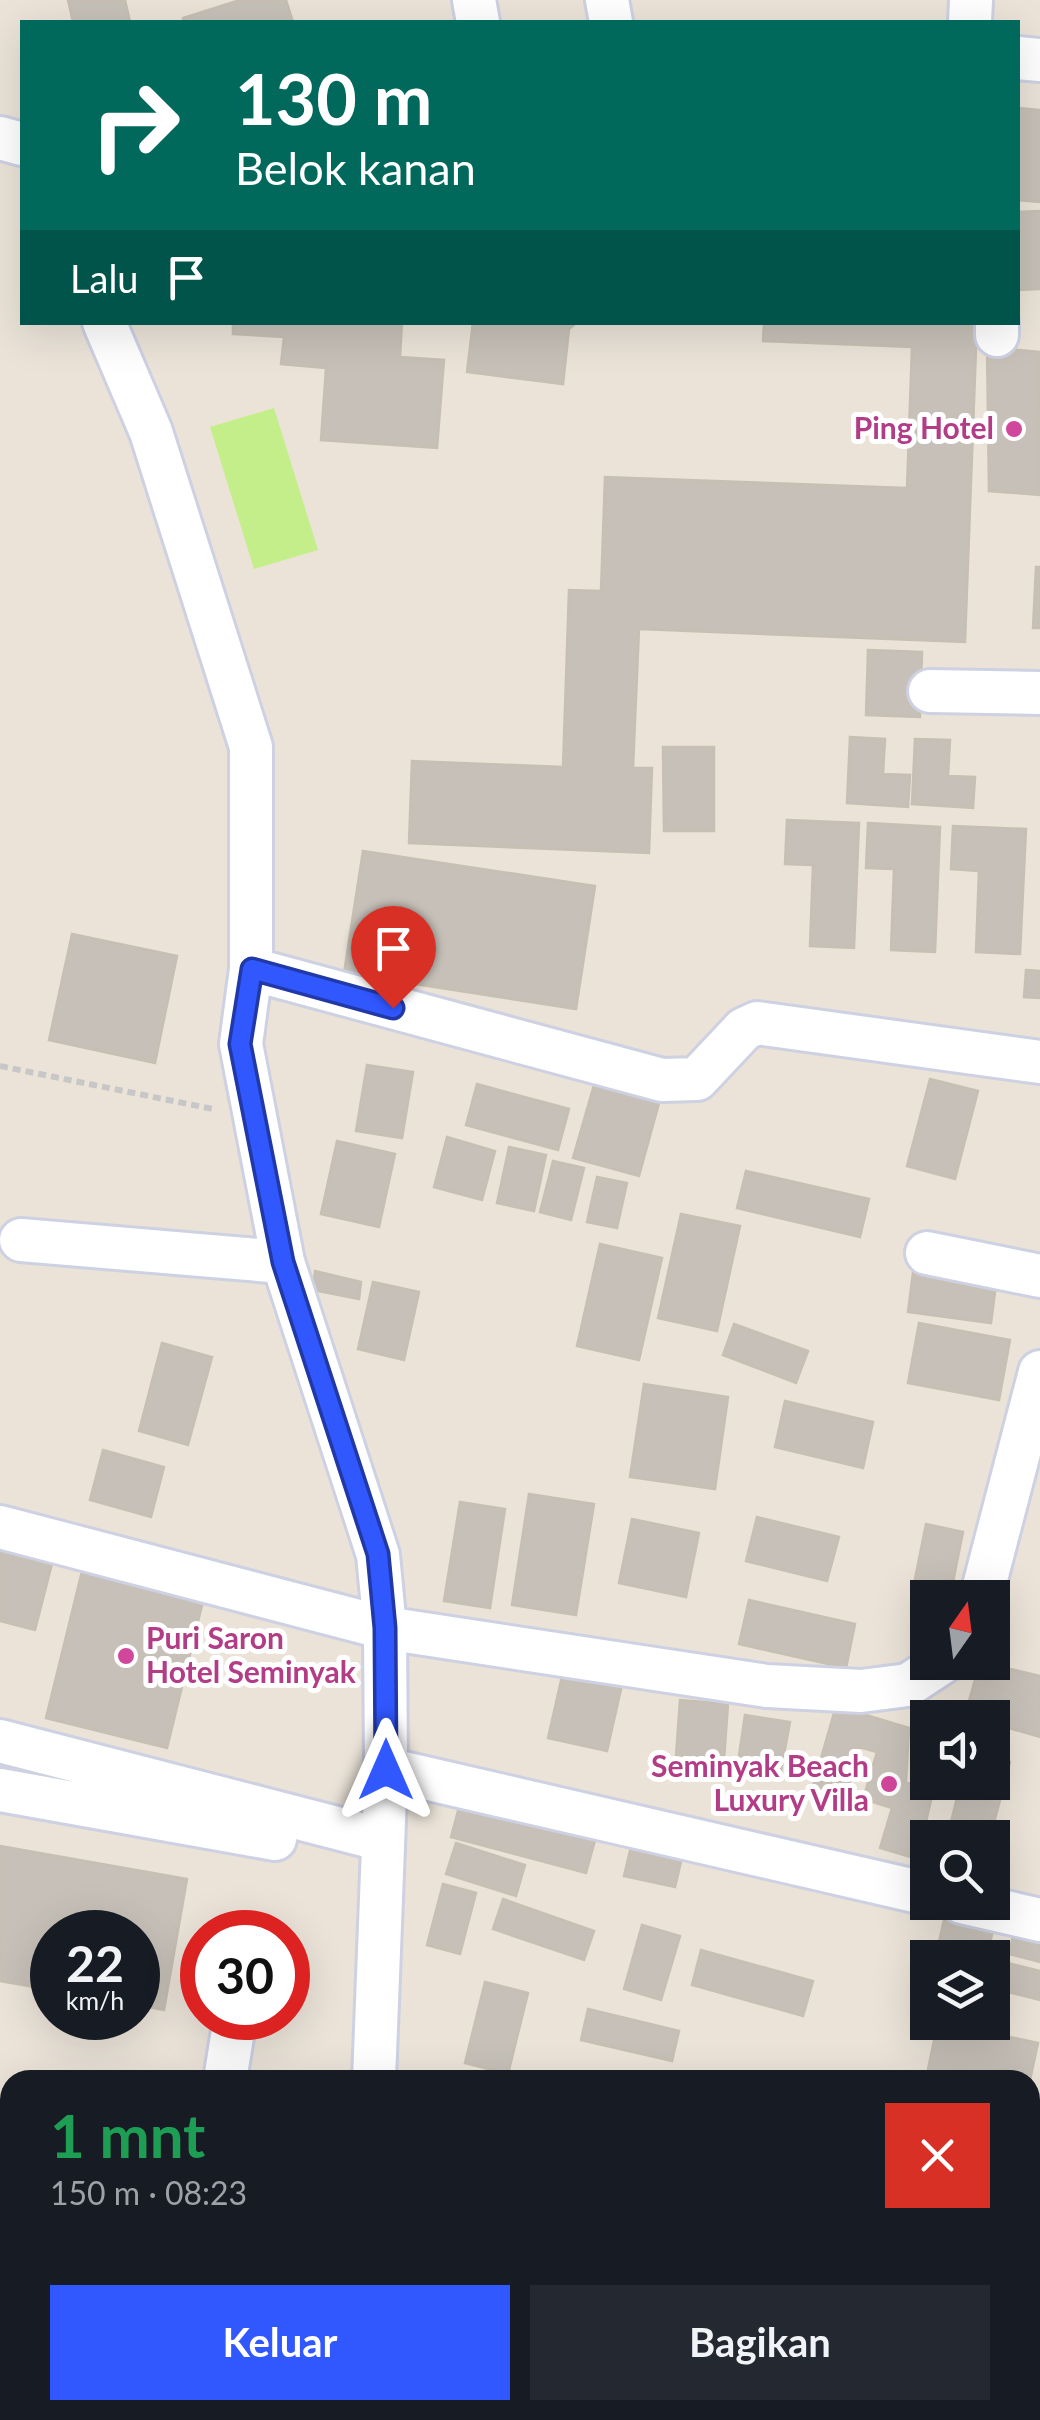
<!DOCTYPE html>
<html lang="id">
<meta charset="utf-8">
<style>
:root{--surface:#171b24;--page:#242831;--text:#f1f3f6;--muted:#9ea1a6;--accent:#3157ff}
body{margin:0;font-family:Lato,sans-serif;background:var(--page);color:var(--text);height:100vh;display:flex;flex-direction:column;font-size:38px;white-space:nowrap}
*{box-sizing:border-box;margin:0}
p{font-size:32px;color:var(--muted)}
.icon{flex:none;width:55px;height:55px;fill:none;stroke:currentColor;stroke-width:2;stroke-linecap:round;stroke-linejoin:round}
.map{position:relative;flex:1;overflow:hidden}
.panel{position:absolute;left:0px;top:2070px;width:1040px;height:350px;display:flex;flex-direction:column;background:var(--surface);border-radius:30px 30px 0 0;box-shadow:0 10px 40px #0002}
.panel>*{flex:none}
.guide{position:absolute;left:20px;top:20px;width:1000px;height:305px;border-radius:0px;box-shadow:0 10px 40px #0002;background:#00695c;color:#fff;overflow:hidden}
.needle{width:65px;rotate:14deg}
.controls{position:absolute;left:910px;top:1580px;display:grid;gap:20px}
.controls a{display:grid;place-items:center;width:100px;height:100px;border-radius:0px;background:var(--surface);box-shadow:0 10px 40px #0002;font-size:50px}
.speed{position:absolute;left:30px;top:1910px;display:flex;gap:20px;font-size:50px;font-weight:700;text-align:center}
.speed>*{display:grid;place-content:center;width:130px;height:130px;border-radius:50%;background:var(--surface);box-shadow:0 10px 40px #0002;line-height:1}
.speed small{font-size:25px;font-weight:400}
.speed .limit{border:15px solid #d22;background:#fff;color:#111}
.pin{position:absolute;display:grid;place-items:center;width:85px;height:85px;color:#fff;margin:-102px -42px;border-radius:50% 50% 50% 0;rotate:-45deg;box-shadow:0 0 10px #0007}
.pin .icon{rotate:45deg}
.me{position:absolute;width:110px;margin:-55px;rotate:0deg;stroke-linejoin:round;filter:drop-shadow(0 0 8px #0008)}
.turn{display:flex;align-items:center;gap:35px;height:210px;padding:0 50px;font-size:45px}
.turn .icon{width:130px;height:130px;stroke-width:2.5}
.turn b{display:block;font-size:70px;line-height:85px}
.then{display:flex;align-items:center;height:95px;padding:0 50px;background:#0003;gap:20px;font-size:38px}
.round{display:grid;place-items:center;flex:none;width:105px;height:105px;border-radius:0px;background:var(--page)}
.overview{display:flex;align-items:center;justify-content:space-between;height:170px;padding:0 50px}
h1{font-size:60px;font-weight:700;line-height:75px;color:#1e9e55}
.action{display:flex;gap:20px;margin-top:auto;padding:20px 50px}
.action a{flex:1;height:115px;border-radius:0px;background:var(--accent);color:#fff;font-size:40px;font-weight:700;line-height:115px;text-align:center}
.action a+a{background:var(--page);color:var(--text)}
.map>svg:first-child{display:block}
</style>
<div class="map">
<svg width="1040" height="2420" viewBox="0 0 1040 2420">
<rect width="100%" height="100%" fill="#ebe3d8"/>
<path fill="#c4ee8a" d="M274,408L318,550L254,569L210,427Z"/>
<path fill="#c6c0b8" stroke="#c6bfb2" stroke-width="2.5" d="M68,0H125L130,22H73Z
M240,0H286L293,22H184L183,18Z
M1018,108L1040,110V202L1018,200Z
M1040,211V289L1018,290V212Z
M233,322H402L400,357L444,360L437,448L321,440L326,368L281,364L284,337L233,334Z
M473,322H577L569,329L563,384L467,372Z
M764,322H977L965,642L639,629L633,768H652L649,853L409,843L412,761L563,767L569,590L601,591L605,477L907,488L912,347L763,341Z
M987,347L1039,352L1040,495L989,491Z
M1036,567H1040V628H1033Z
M868,650L922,652L920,717L866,715Z
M850,737L885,739L883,774L910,775L908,807L847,803Z
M915,739L950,740L948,776L975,777L973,808L912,804Z
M663,747H714V831H664Z
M787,820L859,823L854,948L810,946L813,865L785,864Z
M868,823L940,827L935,952L891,950L894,869L866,868Z
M953,826L1026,829L1020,954L976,952L979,871L951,869Z
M363,851L595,886L576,1009L344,973Z
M72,934L177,956L155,1063L49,1040Z
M1026,970L1040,971V998L1024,997Z
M367,1065L413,1072L402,1138L356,1131Z
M930,1079L978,1091L955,1179L907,1166Z
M477,1084L569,1109L558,1150L466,1125Z
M594,1085L659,1103L639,1176L573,1158Z
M447,1137L495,1151L482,1200L434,1187Z
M337,1141L395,1154L379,1227L321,1214Z
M509,1147L546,1155L534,1211L497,1203Z
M553,1161L584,1168L571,1220L540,1212Z
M746,1171L869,1199L860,1237L737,1208Z
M597,1177L627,1183L617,1228L587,1222Z
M681,1214L740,1226L717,1331L658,1318Z
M600,1244L662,1258L639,1360L577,1346Z
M315,1271L361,1282L359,1299L313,1290Z
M913,1273L996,1284L991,1323L908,1312Z
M373,1282L419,1292L404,1360L358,1349Z
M919,1323L1010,1340L999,1400L908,1383Z
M734,1324L808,1351L796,1383L723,1355Z
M162,1343L212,1357L188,1445L139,1431Z
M644,1384L728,1397L715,1489L630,1477Z
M785,1401L873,1422L863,1468L775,1447Z
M103,1450L164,1467L151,1517L90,1500Z
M529,1494L594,1504L576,1615L512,1605Z
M460,1502L505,1509L490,1608L444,1601Z
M757,1517L839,1537L827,1581L746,1561Z
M632,1519L699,1533L686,1597L619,1583Z
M926,1524L963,1532L952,1587L915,1579Z
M0,1542L54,1556L35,1630L0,1621Z
M84,1563L205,1593L167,1748L46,1718Z
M749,1600L855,1624L846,1668L739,1644Z
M980,1662L1040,1676V1737L992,1723V1718L965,1715Z
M565,1663L624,1676L607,1751L548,1738Z
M680,1700L728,1704L724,1760L676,1756Z
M836,1706L909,1728L906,1782L933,1792L917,1859L880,1848L892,1808L863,1799L877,1752L859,1747L846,1795L813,1786Z
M745,1715L790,1722L780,1776L737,1769Z
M992,1758L1010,1762L990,1838H947L961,1782H992Z
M462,1796L597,1833L586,1873L451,1837Z
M633,1838L684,1849L675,1887L624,1876Z
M456,1843L525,1865L516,1896L446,1874Z
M0,1846L187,1879L164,2010L138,2005V1932H52V1990L0,1981Z
M443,1884L476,1893L460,1954L427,1945Z
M503,1899L594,1931L584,1960L493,1929Z
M946,1911L995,1923L986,1958L937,1951Z
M1016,1923L1040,1929V1962L1009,1954Z
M642,1925L680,1936L661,2000L624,1989Z
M701,1950L813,1981L803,2016L692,1985Z
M992,1959L1040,1971V2000L992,1988Z
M485,1982L528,1993L508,2074L465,2063Z
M588,2009L679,2031L672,2061L581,2040Z
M938,2022L1038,2043L1030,2080H954L927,2074Z
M1030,2268L1040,2269V2350L1030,2348Z
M10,2272V2410H52V2420H0V2285Z
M1030,2401L1034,2402L1029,2420H966L969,2410H1030Z
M460,2410H643L642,2420H458Z
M796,2410H850L848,2420H794Z
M872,2410H940L938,2420H870Z"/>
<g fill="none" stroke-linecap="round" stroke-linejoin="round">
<defs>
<path id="minor" d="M474,0L478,22
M607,0L611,22
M970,22L971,0
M1018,58L1040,60
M0,138L22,144
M104,322L151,432L251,747V969L241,1044L283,1262L378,1555L385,1628L386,1769L374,2080
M997,322V335
M930,691L1040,693
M251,969L662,1080L697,1079L744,1029L757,1023L1040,1062
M21,1240L283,1262
M927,1253L1040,1276
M0,1527L385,1628L767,1686L861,1691L908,1685L943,1662
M981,1598L1040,1372
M0,1741L383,1840
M386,1769L928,1894
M0,1790L275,1839
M962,1902L1040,1920
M225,2080L235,2018
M174,2420L176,2410
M309,2420L311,2410"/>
</defs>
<use href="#minor" stroke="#cdd1e2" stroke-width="48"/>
<path stroke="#c7c7c7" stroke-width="6" stroke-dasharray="8 5" stroke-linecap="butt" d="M0,1066L213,1109
M1030,2377L1040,2380"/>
<use href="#minor" stroke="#fff" stroke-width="42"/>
</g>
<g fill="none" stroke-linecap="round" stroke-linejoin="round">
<defs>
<path id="route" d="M386,1770L385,1628L378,1554L283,1262L240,1044L252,969L393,1008"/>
</defs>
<use href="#route" stroke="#2039a6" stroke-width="25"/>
<use href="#route" stroke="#3157ff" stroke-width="18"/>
</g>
<g fill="#d1479c" stroke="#fff" stroke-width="4">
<circle cx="1014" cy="429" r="10"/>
<circle cx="126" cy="1656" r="10"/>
<circle cx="889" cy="1784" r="10"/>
</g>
<g text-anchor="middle" stroke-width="10" stroke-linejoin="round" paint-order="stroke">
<g font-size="30" font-weight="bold" fill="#b23c85" stroke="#fff" text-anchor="end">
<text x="994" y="439">Ping Hotel</text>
<text x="146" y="1649" text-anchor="start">Puri Saron<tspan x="146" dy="34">Hotel Seminyak</tspan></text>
<text x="869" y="1777">Seminyak Beach<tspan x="869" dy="34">Luxury Villa</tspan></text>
</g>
</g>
</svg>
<div class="controls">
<a><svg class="needle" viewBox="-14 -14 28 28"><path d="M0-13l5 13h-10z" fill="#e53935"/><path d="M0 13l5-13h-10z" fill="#9ea1a6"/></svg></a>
<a><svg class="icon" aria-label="sound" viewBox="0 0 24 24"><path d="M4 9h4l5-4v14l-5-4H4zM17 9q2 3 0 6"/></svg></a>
<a><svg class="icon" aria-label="search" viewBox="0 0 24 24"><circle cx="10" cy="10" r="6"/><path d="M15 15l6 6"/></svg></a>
<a><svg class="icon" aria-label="layers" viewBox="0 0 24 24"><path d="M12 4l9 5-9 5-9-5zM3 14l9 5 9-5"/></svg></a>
</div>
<div class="speed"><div>22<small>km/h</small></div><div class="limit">30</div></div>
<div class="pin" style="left:393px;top:1008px;background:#d93025"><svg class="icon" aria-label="arrive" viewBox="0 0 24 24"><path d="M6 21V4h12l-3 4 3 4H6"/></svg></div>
<svg class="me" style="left:386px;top:1770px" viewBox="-20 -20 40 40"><path d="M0-17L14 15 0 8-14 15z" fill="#3157ff" stroke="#fff" stroke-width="4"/></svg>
<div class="guide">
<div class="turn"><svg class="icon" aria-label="right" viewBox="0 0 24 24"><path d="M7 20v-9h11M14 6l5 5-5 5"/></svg><div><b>130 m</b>Belok kanan</div></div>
<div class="then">Lalu<svg class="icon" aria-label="arrive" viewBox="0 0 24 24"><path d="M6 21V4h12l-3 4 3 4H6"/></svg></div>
</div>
<section class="panel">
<div class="overview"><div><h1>1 mnt</h1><p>150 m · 08:23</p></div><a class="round" style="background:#d93025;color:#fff"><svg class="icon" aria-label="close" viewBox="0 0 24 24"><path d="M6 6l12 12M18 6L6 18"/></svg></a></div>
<div class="action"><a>Keluar</a><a>Bagikan</a></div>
</section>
</div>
